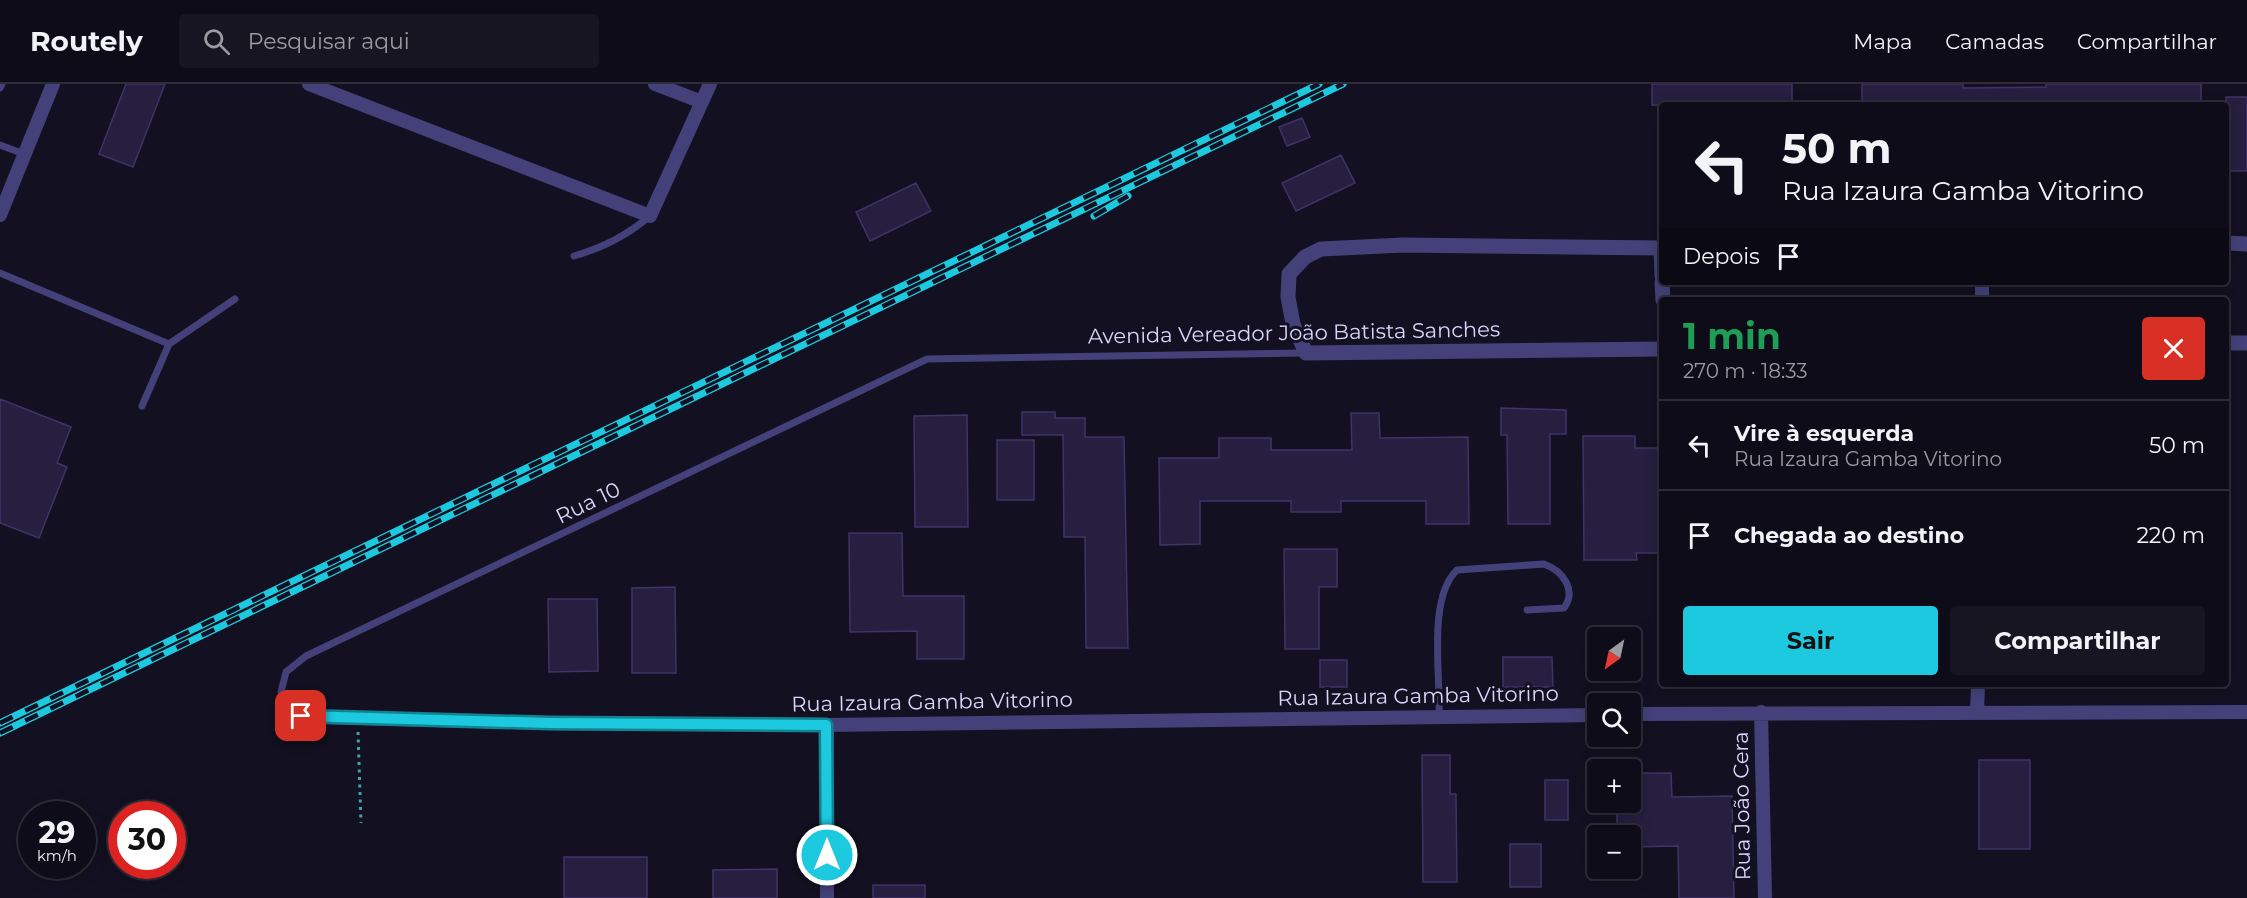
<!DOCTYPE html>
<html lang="pt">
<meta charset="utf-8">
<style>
:root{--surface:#0e0c19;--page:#171522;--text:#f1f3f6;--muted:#9b9ba2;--line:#2e2c38;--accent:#1cc9df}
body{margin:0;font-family:Montserrat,sans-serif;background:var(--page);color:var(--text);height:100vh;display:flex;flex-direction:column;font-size:22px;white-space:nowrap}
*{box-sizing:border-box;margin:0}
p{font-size:20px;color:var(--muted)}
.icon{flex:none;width:33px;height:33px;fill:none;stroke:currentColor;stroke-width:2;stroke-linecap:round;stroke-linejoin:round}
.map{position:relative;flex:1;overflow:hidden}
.side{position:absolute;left:1659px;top:213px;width:570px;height:390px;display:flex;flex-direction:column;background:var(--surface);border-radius:6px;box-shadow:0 3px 15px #0003,0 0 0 2px var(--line)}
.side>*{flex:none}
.banner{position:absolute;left:1659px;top:18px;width:570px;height:183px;border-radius:6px;box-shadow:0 3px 15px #0003,0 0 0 2px var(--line);background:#0e0c19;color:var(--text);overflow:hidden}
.needle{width:39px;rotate:213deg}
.controls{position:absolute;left:1587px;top:543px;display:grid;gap:12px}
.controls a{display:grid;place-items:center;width:54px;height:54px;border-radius:6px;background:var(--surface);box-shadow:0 3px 15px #0003,0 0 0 2px var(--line);font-size:30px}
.speed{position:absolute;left:18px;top:717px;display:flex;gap:12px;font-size:30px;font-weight:700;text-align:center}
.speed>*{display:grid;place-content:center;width:78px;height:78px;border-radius:50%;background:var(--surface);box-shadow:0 3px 15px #0003,0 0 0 2px var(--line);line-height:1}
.speed small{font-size:15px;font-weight:400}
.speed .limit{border:9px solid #d22;background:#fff;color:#111}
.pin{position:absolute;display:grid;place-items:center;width:51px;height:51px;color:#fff;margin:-26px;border-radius:12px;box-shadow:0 3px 9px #0006}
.me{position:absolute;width:66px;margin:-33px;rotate:0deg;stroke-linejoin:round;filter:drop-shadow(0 0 4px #0008)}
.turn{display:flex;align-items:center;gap:21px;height:126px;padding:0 24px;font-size:27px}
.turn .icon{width:78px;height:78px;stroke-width:2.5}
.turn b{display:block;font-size:42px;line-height:51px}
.then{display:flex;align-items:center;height:57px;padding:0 24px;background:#0003;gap:12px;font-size:22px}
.round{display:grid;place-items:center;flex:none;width:63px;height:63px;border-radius:6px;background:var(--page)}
.head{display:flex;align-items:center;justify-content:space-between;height:102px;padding:0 24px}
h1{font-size:36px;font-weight:700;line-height:45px;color:#1e9e55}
.cta{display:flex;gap:12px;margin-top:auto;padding:12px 24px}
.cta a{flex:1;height:69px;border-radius:6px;background:var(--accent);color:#111;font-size:24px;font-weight:700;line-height:69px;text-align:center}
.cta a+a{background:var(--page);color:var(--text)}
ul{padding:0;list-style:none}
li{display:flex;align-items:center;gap:18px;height:90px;padding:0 24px;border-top:2px solid var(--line)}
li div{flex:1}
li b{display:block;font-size:22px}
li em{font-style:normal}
header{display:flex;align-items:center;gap:36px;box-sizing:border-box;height:84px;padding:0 30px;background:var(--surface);border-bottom:2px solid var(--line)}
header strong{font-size:28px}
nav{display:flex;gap:33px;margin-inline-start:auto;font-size:21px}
.search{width:420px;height:54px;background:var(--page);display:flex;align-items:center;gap:15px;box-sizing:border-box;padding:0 21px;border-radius:6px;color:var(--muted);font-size:22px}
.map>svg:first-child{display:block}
</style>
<header>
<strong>Routely</strong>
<div class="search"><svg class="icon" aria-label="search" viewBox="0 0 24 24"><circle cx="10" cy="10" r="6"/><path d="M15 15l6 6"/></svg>Pesquisar aqui</div>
<nav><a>Mapa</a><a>Camadas</a><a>Compartilhar</a></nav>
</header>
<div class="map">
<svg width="2247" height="814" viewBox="0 0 2247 814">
<rect width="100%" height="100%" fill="#131021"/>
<path fill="#261f40" stroke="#3f3369" stroke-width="1.5" d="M126,0H165L133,83L99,70Z
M1652,0H1792V21H1652Z
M1862,0H1963V4L2046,3V0H2201V21H1862Z
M2226,13H2247V87H2226Z
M1302,34L1310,53L1287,62L1279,43Z
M1341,71L1355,99L1296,127L1282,99Z
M916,99L931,127L870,157L856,128Z
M0,315L71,343L57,379L67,383L39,454L0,439Z
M1501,324L1566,326V350H1550V440H1508L1507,351H1501Z
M1022,328H1055V334H1085V353H1124L1128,564H1086L1085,453H1064L1063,351H1022Z
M1351,329H1379L1380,354L1468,353L1469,440H1426V417H1341V428H1291V417H1200V460L1160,461L1159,374H1219V354H1271V366H1352Z
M967,331L968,443H915L914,332Z
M1583,352H1635V364H1662V469H1636L1637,476H1584Z
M997,356H1034V416H997Z
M849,449H902L903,512H964V575H917V547L850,548Z
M1284,465H1337V503H1319V565H1285Z
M675,503L676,589H632V504Z
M548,515H597L598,587L549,588Z
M1503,573H1552L1553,603H1503Z
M1320,576H1347V603H1320Z
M1422,671H1450V710H1456L1457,798H1423Z
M1979,676H2030V765H1979Z
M1630,689H1671L1672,713L1732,712L1734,814H1679L1678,762L1630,763V752H1617V718H1630Z
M1545,696H1568V736H1545Z
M1510,760H1541V803H1510Z
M564,773H647V814H564Z
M777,785V814H713V786Z
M873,801H925V814H873Z"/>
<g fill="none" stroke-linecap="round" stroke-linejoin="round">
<path stroke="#3da6a1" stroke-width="3" stroke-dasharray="3 4.5" stroke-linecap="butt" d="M358,648L361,739"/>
<path stroke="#44417a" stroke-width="7" d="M0,4L2,0
M0,61L24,70
M574,172C604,163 626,152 650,132
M0,189L169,260
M142,322L169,260L235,215
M322,633C301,632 287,630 281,608L286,588L306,572L927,275L1306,269
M1439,633C1441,593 1427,514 1457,486L1544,480C1563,487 1577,506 1564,524L1527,526"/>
<path stroke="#44417a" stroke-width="14" d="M309,0L650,132L710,0
M655,0L702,18
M0,131L53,0
M1982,198V216
M1761,628L1765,814
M1977,629L1978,600
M1630,630L2247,628
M322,633L549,639L827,641L1598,631
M827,641V814"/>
<path stroke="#44417a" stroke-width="15" d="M2226,159L2247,160
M1661,164L1662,192
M1662,164L1403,161L1321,165L1305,173L1289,190L1288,213L1293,240L1306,269L1662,265
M1662,198L1663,216
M2226,259H2247"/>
<defs>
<path id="rail" d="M1094,132L1128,112
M0,639L1319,0
M0,649L1343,0"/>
</defs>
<use href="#rail" stroke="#1cc9df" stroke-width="7"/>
<use href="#rail" stroke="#131021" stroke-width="4.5" stroke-dasharray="14" stroke-linecap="butt"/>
</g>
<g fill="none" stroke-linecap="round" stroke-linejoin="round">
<defs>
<path id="route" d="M301,632L549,639L826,641L827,771"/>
</defs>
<use href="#route" stroke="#128391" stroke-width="15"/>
<use href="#route" stroke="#1cc9df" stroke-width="10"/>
</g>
<g text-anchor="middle" stroke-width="6" stroke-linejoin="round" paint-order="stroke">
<g font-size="21" fill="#dad5fa" stroke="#131021">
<text transform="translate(1294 249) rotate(-1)" y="7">Avenida Vereador João Batista Sanches</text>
<text transform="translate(588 419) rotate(-26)" y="7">Rua 10</text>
<text transform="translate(1418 612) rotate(-1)" y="7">Rua Izaura Gamba Vitorino</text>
<text transform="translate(932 618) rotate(-1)" y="7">Rua Izaura Gamba Vitorino</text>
<text transform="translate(1742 722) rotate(-91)" y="7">Rua João Cera</text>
</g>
</g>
</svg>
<div class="controls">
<a><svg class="needle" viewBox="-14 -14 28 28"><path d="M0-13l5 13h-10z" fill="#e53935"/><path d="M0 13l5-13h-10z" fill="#9b9ba2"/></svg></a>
<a><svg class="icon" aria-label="search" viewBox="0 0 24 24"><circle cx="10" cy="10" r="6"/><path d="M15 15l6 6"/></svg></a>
<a>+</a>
<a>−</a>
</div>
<div class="speed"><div>29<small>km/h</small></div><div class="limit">30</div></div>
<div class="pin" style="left:301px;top:632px;background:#d93025"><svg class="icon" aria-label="arrive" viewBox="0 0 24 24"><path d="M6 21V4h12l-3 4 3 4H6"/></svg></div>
<svg class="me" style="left:827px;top:771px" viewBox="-20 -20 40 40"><circle r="17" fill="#1cc9df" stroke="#fff" stroke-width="3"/><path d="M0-11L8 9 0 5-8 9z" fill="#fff"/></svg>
<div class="banner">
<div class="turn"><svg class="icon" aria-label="left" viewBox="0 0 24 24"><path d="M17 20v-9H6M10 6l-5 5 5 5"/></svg><div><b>50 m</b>Rua Izaura Gamba Vitorino</div></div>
<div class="then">Depois<svg class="icon" aria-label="arrive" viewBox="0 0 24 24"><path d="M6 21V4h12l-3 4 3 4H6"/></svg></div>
</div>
<section class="side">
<div class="head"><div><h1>1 min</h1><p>270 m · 18:33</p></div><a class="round" style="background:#d93025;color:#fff"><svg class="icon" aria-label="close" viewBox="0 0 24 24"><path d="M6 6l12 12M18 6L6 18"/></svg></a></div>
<ul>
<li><svg class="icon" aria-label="left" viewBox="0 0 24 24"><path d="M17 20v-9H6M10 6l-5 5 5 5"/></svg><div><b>Vire à esquerda</b><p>Rua Izaura Gamba Vitorino</p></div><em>50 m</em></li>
<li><svg class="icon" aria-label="arrive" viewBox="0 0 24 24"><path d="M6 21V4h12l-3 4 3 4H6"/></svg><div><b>Chegada ao destino</b></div><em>220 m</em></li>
</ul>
<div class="cta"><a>Sair</a><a>Compartilhar</a></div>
</section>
</div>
